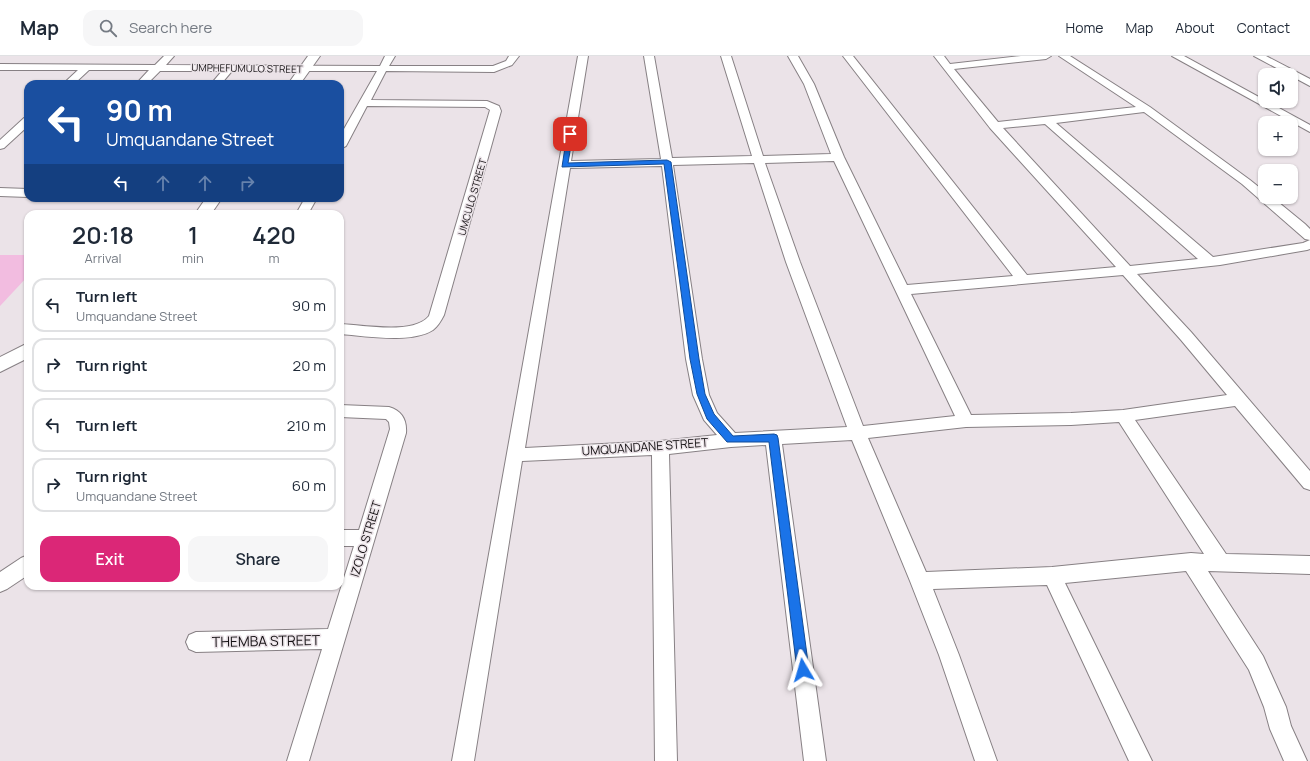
<!DOCTYPE html>
<meta charset="utf-8">
<style>
:root{--surface:#fff;--page:#f6f6f7;--text:#1f2937;--muted:#747a83;--line:#e0e1e3;--accent:#db2777}
body{margin:0;font-family:Manrope,sans-serif;background:var(--page);color:var(--text);height:100vh;display:flex;flex-direction:column;font-size:15px;white-space:nowrap}
*{box-sizing:border-box;margin:0}
p{font-size:13px;color:var(--muted)}
.icon{flex:none;width:22px;height:22px;fill:none;stroke:currentColor;stroke-width:2;stroke-linecap:round;stroke-linejoin:round}
.map{position:relative;flex:1;overflow:hidden}
.panel{position:absolute;left:24px;top:154px;width:320px;height:380px;display:flex;flex-direction:column;background:var(--surface);border-radius:12px;box-shadow:0 1px 3px #0004}
.panel>*{flex:none}
.banner{position:absolute;left:24px;top:24px;width:320px;height:122px;border-radius:12px;box-shadow:0 1px 3px #0004;background:#1a4fa0;color:#fff;overflow:hidden}
.fabs{position:absolute;left:1258px;top:12px;display:grid;gap:8px}
.fabs a{display:grid;place-items:center;width:40px;height:40px;border-radius:8px;background:var(--surface);box-shadow:0 1px 3px #0004;font-size:20px}
.pin{position:absolute;display:grid;place-items:center;width:34px;height:34px;color:#fff;margin:-17px;border-radius:8px;box-shadow:0 2px 6px #0006}
.me{position:absolute;width:44px;margin:-22px;rotate:353deg;stroke-linejoin:round;filter:drop-shadow(0 0 3px #0008)}
.turn{display:flex;align-items:center;gap:14px;height:84px;padding:0 16px;font-size:18px}
.turn .icon{width:52px;height:52px;stroke-width:2.5}
.turn b{display:block;font-size:28px;line-height:34px}
.lanes{display:flex;align-items:center;height:38px;padding:0 16px;background:#0003;justify-content:center;gap:20px;direction:ltr}
.lanes .off{opacity:.35}
.eta{display:flex;justify-content:space-evenly;align-items:center;height:68px;text-align:center}
.eta b{font-size:24px;font-weight:600;line-height:28px}
.action{display:flex;gap:8px;margin-top:auto;padding:8px 16px}
.action a{flex:1;height:46px;border-radius:12px;background:var(--accent);color:#fff;font-size:16px;font-weight:600;line-height:46px;text-align:center}
.action a+a{background:var(--page);color:var(--text)}
ul{padding:0;list-style:none}
li{display:flex;align-items:center;gap:12px;height:54px;margin:0 8px 6px;padding:0 8px;border:2px solid var(--line);border-radius:12px}
li div{flex:1}
li b{display:block;font-size:15px}
li em{font-style:normal}
header{display:flex;align-items:center;gap:24px;box-sizing:border-box;height:56px;padding:0 20px;background:var(--surface);border-bottom:1px solid var(--line)}
header strong{font-size:19px}
nav{display:flex;gap:22px;margin-inline-start:auto;font-size:14px}
.search{width:280px;height:36px;background:var(--page);display:flex;align-items:center;gap:10px;box-sizing:border-box;padding:0 14px;border-radius:12px;color:var(--muted);font-size:15px}
.map>svg:first-child{display:block}
</style>
<header>
<strong>Map</strong>
<div class="search"><svg class="icon" aria-label="search" viewBox="0 0 24 24"><circle cx="10" cy="10" r="6"/><path d="M15 15l6 6"/></svg>Search here</div>
<nav><a>Home</a><a>Map</a><a>About</a><a>Contact</a></nav>
</header>
<div class="map">
<svg width="1310" height="705" viewBox="0 0 1310 705">
<rect width="100%" height="100%" fill="#ebe3e8"/>
<path fill="#f2bce0" d="M0,199H28V220L0,250Z"/>
<g fill="none" stroke-linecap="round" stroke-linejoin="round">
<defs>
<path id="minor" d="M164,0H174L166,9L380,10L385,0H395L389,10H493L506,5L509,0H519L512,9L494,16L386,15L371,44L487,45L499,50L501,55L444,259C441,265 438,270 433,274C411,288 365,280 340,278V268C363,269 414,279 429,260L490,54L485,51L367,50L346,90L340,93V80L377,15H232L221,28H211L222,15H160L147,28H136L149,14H89L74,28H63L78,14H0V8L155,9Z
M578,0H588L571,105L661,103L644,0H654L672,102L752,100L721,0H731L763,100L831,98L804,28L788,0H798L814,28L844,101L907,229L1013,220L843,0H853L1027,219L1116,211L990,72L934,0H944L950,8L1021,0H1051L1046,3L954,13L998,66L1136,51L1059,0H1070L1150,51L1250,124L1265,136V141H1272L1305,168L1310,173V184L1305,183L1242,128L1144,56L1056,67L1213,201L1303,187L1310,184V193L1307,194L1220,209L1137,218L1191,276L1310,415V434L1304,432L1235,350L1135,364L1226,498L1310,500V518L1208,515L1263,600L1286,651L1291,670L1307,705H1284L1270,673L1264,651L1249,614L1186,515L1065,527L1152,705H1129L1047,529L933,533L959,599L997,705H975L939,599L910,525L852,384L782,388L826,705H804L766,389L731,391L669,398L677,705H655L652,399L522,405L474,705H452ZM1045,68L1198,203L1130,210L1003,72ZM834,105L955,360L863,370L800,206L765,107ZM754,107L786,206L847,371L735,377L717,357L709,339L702,303L673,109ZM662,110L686,303L693,339L704,364L717,379L660,385L525,392L570,112ZM1123,219L1181,284L1227,339L1123,354L1071,357L971,359L911,238ZM1119,366L1204,498L1191,497L1052,511L926,516L868,382L966,371L1071,369Z
M1172,0H1184L1310,69V76Z
M1254,0H1266L1310,23V30Z
M28,61V70L4,92L0,93V84L24,62Z
M0,132L28,133V141L0,140Z
M305,142H317L308,158H296Z
M340,349L389,351C402,355 407,364 406,377L309,705H287L322,593L196,596L189,593L186,586L189,579L196,576L328,573L354,490H340V474H359L390,373L389,366L386,363L340,361Z
M28,499V519L7,533L0,536V516L21,502Z"/>
<path id="tertiary" d="M308,0H320L300,28H288Z
M206,142H222L211,158H195Z
M28,287V302L0,316V301Z"/>
</defs>
<use href="#minor" stroke="#878084" stroke-width="2"/>
<use href="#tertiary" stroke="#878084" stroke-width="2"/>
<use href="#minor" fill="#fff" fill-rule="evenodd"/>
<use href="#tertiary" fill="#fff" fill-rule="evenodd"/>
</g>
<path fill="#1a73e8" stroke="#114b97" d="M570,76L573,78L568,107L667,104L671,106L699,303L705,338L714,358L733,380L774,378L777,379L778,382L809,614L807,618L803,619L799,618L797,614L769,386H727L707,363L697,338L690,303L664,108L562,111L567,78Z"/>
<g text-anchor="middle" stroke-width="3" stroke-linejoin="round" paint-order="stroke">
<g font-size="10" fill="#141113" stroke="#ebe3e8">
<text transform="translate(247 12) rotate(1)" y="4">UMPHEFUMULO STREET</text>
<text transform="translate(472 141) rotate(-74)" y="4">UMCULO STREET</text>
</g>
<g font-size="12" fill="#141113" stroke="#ebe3e8">
<text transform="translate(645 391) rotate(-4)" y="4">UMQUANDANE STREET</text>
<text transform="translate(366 483) rotate(-73)" y="4">IZOLO STREET</text>
</g>
<g font-size="14" fill="#141113" stroke="#ebe3e8">
<text transform="translate(266 585) rotate(-1)" y="5">THEMBA STREET</text>
</g>
</g>
</svg>
<div class="fabs">
<a><svg class="icon" aria-label="sound" viewBox="0 0 24 24"><path d="M4 9h4l5-4v14l-5-4H4zM17 9q2 3 0 6"/></svg></a>
<a>+</a>
<a>−</a>
</div>
<div class="pin" style="left:570px;top:78px;background:#d93025"><svg class="icon" aria-label="arrive" viewBox="0 0 24 24"><path d="M6 21V4h12l-3 4 3 4H6"/></svg></div>
<svg class="me" style="left:803px;top:614px" viewBox="-20 -20 40 40"><path d="M0-17L14 15 0 8-14 15z" fill="#1a73e8" stroke="#fff" stroke-width="4"/></svg>
<div class="banner">
<div class="turn"><svg class="icon" aria-label="left" viewBox="0 0 24 24"><path d="M17 20v-9H6M10 6l-5 5 5 5"/></svg><div><b>90 m</b>Umquandane Street</div></div>
<div class="lanes"><svg class="icon" aria-label="left" viewBox="0 0 24 24"><path d="M17 20v-9H6M10 6l-5 5 5 5"/></svg><svg class="icon off" aria-label="ahead" viewBox="0 0 24 24"><path d="M12 20V5M6 11l6-6 6 6"/></svg><svg class="icon off" aria-label="ahead" viewBox="0 0 24 24"><path d="M12 20V5M6 11l6-6 6 6"/></svg><svg class="icon off" aria-label="right" viewBox="0 0 24 24"><path d="M7 20v-9h11M14 6l5 5-5 5"/></svg></div>
</div>
<section class="panel">
<div class="eta">
<div><b>20:18</b><p>Arrival</p></div>
<div><b>1</b><p>min</p></div>
<div><b>420</b><p>m</p></div>
</div>
<ul>
<li><svg class="icon" aria-label="left" viewBox="0 0 24 24"><path d="M17 20v-9H6M10 6l-5 5 5 5"/></svg><div><b>Turn left</b><p>Umquandane Street</p></div><em>90 m</em></li>
<li><svg class="icon" aria-label="right" viewBox="0 0 24 24"><path d="M7 20v-9h11M14 6l5 5-5 5"/></svg><div><b>Turn right</b></div><em>20 m</em></li>
<li><svg class="icon" aria-label="left" viewBox="0 0 24 24"><path d="M17 20v-9H6M10 6l-5 5 5 5"/></svg><div><b>Turn left</b></div><em>210 m</em></li>
<li><svg class="icon" aria-label="right" viewBox="0 0 24 24"><path d="M7 20v-9h11M14 6l5 5-5 5"/></svg><div><b>Turn right</b><p>Umquandane Street</p></div><em>60 m</em></li>
</ul>
<div class="action"><a>Exit</a><a>Share</a></div>
</section>
</div>
